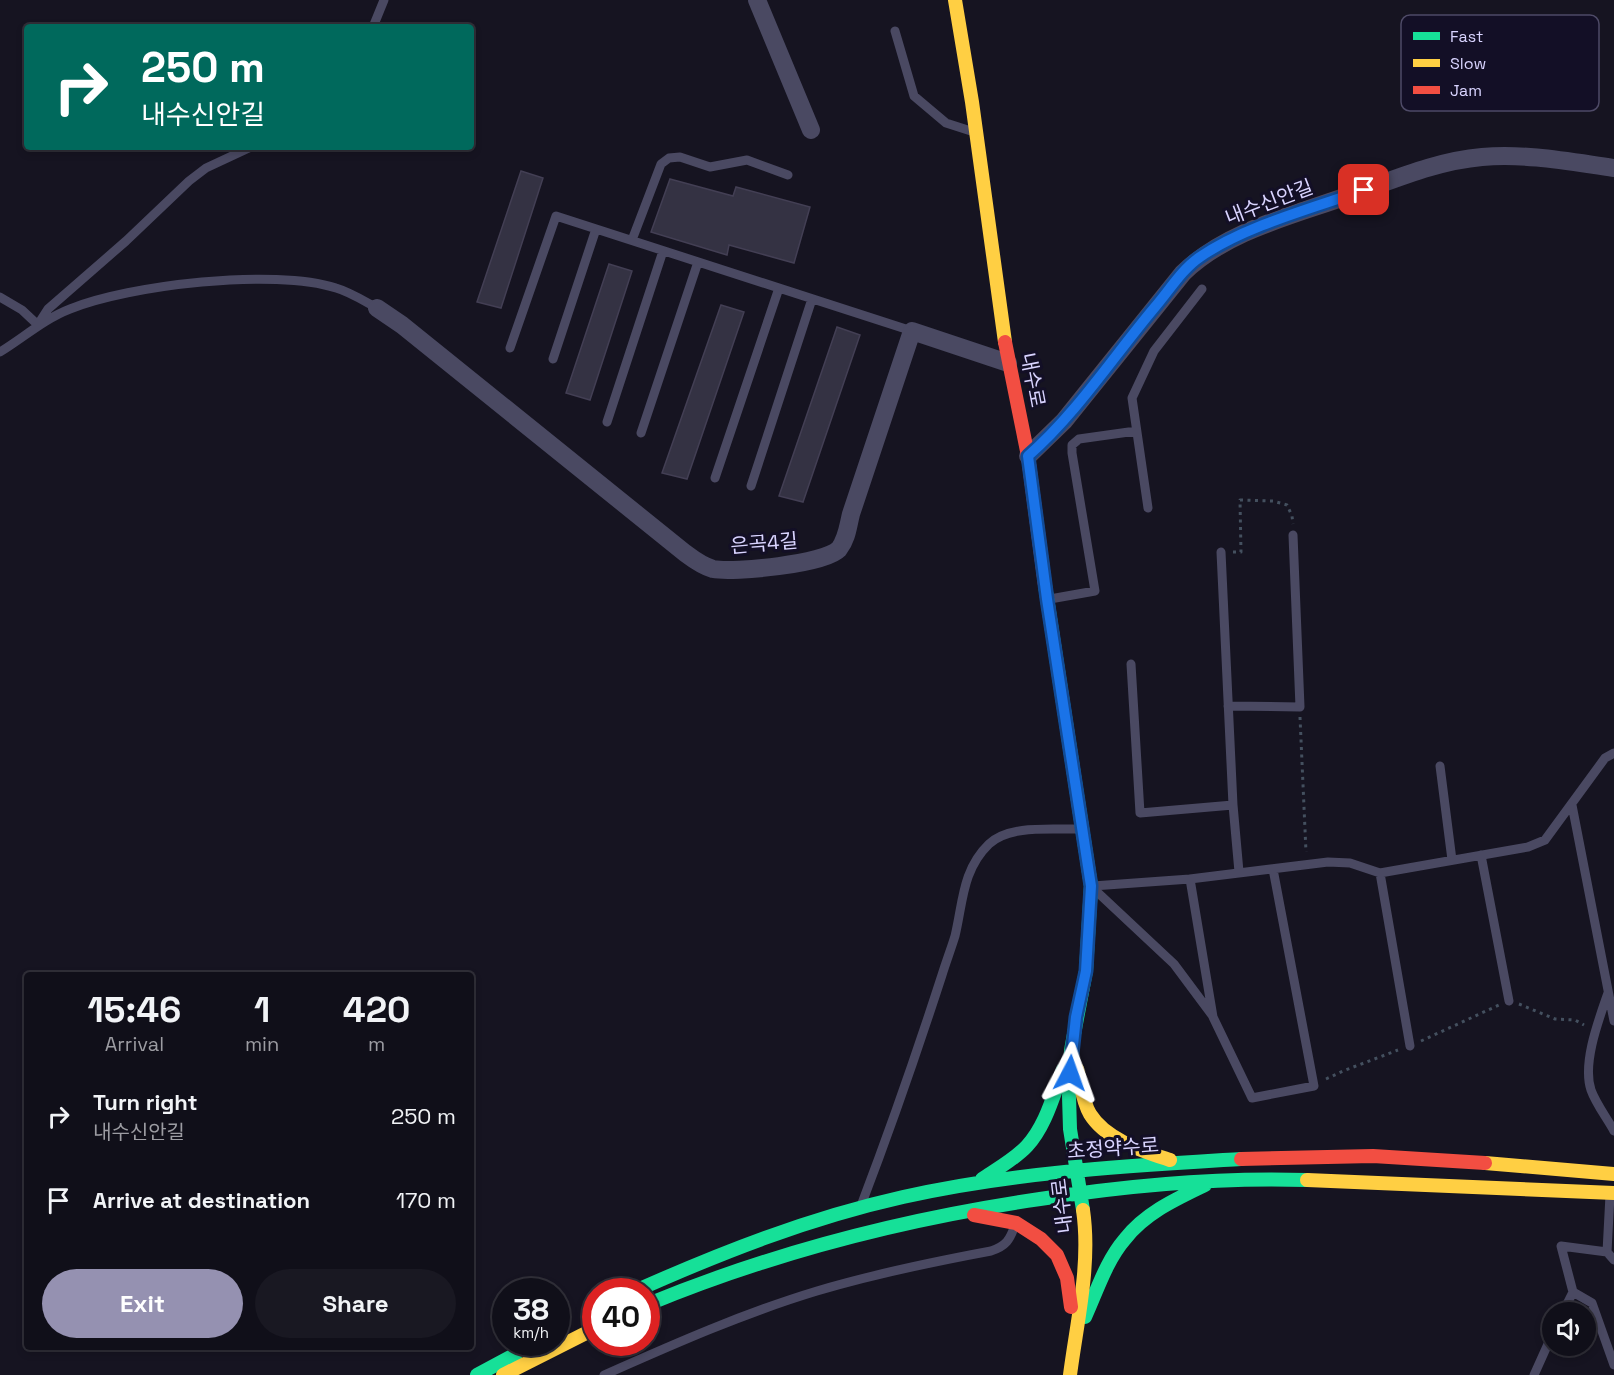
<!DOCTYPE html>
<meta charset="utf-8">
<style>
:root{--surface:#100f19;--page:#191822;--text:#f1f3f6;--muted:#9c9ca2;--line:#302f38;--accent:#9591b1}
body{margin:0;font-family:"Space Grotesk","Noto Sans KR",sans-serif;background:var(--page);color:var(--text);height:100vh;display:flex;flex-direction:column;font-size:22px;white-space:nowrap}
*{box-sizing:border-box;margin:0}
p{font-size:20px;color:var(--muted)}
.icon{flex:none;width:33px;height:33px;fill:none;stroke:currentColor;stroke-width:2;stroke-linecap:round;stroke-linejoin:round}
.map{position:relative;flex:1;overflow:hidden}
.side{position:absolute;left:24px;top:972px;width:450px;height:378px;display:flex;flex-direction:column;background:var(--surface);border-radius:6px;box-shadow:0 3px 9px #0003,0 0 0 2px var(--line)}
.side>*{flex:none}
.guide{position:absolute;left:24px;top:24px;width:450px;height:126px;border-radius:6px;box-shadow:0 3px 9px #0003,0 0 0 2px var(--line);background:#00695c;color:#fff;overflow:hidden}
.buttons{position:absolute;left:1542px;top:1302px;display:grid;gap:12px}
.buttons a{display:grid;place-items:center;width:54px;height:54px;border-radius:50%;background:var(--surface);box-shadow:0 3px 9px #0003,0 0 0 2px var(--line);font-size:30px}
.speed{position:absolute;left:492px;top:1278px;display:flex;gap:12px;font-size:30px;font-weight:700;text-align:center}
.speed>*{display:grid;place-content:center;width:78px;height:78px;border-radius:50%;background:var(--surface);box-shadow:0 3px 9px #0003,0 0 0 2px var(--line);line-height:1}
.speed small{font-size:15px;font-weight:400}
.speed .limit{border:9px solid #d22;background:#fff;color:#111}
.pin{position:absolute;display:grid;place-items:center;width:51px;height:51px;color:#fff;margin:-26px;border-radius:12px;box-shadow:0 3px 9px #0006}
.me{position:absolute;width:66px;margin:-33px;rotate:4deg;stroke-linejoin:round;filter:drop-shadow(0 0 4px #0008)}
.turn{display:flex;align-items:center;gap:21px;height:126px;padding:0 18px;font-size:27px}
.turn .icon{width:78px;height:78px;stroke-width:2.5}
.turn b{display:block;font-size:42px;line-height:51px}
.eta{display:flex;justify-content:space-evenly;align-items:center;height:102px;text-align:center}
.eta b{font-size:36px;font-weight:700;line-height:42px}
.cta{display:flex;gap:12px;margin-top:auto;padding:12px 18px}
.cta a{flex:1;height:69px;border-radius:36px;background:var(--accent);color:#fff;font-size:24px;font-weight:700;line-height:69px;text-align:center}
.cta a+a{background:var(--page);color:var(--text)}
ul{padding:0;list-style:none}
li{display:flex;align-items:center;gap:18px;height:84px;padding:0 18px}
li div{flex:1}
li b{display:block;font-size:22px}
li em{font-style:normal}
.map>svg:first-child{display:block}
</style>
<div class="map">
<svg width="1614" height="1375" viewBox="0 0 1614 1375">
<rect width="100%" height="100%" fill="#161421"/>
<path fill="#343243" stroke="#433f54" stroke-width="1.5" d="M521,171L543,178L501,308L477,302Z
M670,179L733,196L736,187L810,207L794,263L729,245L727,255L651,232Z
M609,264L632,271L590,400L566,393Z
M721,305L744,312L687,479L662,473Z
M837,327L860,335L803,502L779,496Z"/>
<g fill="none" stroke-linecap="round" stroke-linejoin="round">
<path stroke="#44505f" stroke-width="3" stroke-dasharray="3 4.5" stroke-linecap="butt" d="M1233,552H1241L1240,500L1273,501L1287,505L1292,516L1293,524
M1300,717L1306,852
M1519,1004L1555,1019L1575,1020L1584,1025
M1421,1041L1499,1005
M1326,1079L1343,1071L1398,1050"/>
<path stroke="#4a4962" stroke-width="9" d="M373,27L384,0
M895,31L914,96L946,123L974,132
M632,240L661,164L669,158L680,157L710,167L747,160L788,175
M0,297L22,310L38,325
M39,323L48,309L126,241L189,181L206,168L251,147
M510,348L556,216L912,331
M0,352C23,338 44,319 70,309C129,285 274,268 336,288C350,292 364,301 377,308
M553,359L596,229
M607,422L663,251
M641,433L698,262
M715,478L779,288
M751,486L812,299
M1148,508L1132,398L1154,351L1202,289
M1221,552L1233,805L1239,872
M1050,599L1095,591L1072,453V445L1079,439L1136,431
M1131,664L1140,813L1233,805
M1228,706L1300,707L1293,535
M1440,766L1452,860
M1572,805L1614,1021
M1481,855L1509,1001
M1380,873L1410,1046
M1190,879L1213,1017L1252,1098L1314,1086L1273,869
M1093,886L1190,879L1328,862L1350,863L1380,873L1528,847L1545,840L1605,758L1614,753
M1095,890L1174,964L1212,1015
M1608,993C1599,1019 1582,1063 1591,1090C1596,1104 1607,1118 1614,1131
M1610,1195L1607,1252L1614,1260
M862,1203C891,1127 917,1052 942,975C946,962 951,949 955,936C963,903 962,870 989,844C1010,824 1054,830 1081,829
M1607,1252L1561,1246L1573,1292L1592,1303L1614,1365
M1563,1312L1573,1292
M604,1375C674,1344 744,1313 817,1291C874,1274 932,1262 991,1251C1006,1246 1010,1240 1015,1225
M1534,1375L1552,1335"/>
<path stroke="#4a4962" stroke-width="18" d="M757,0L811,130
M377,308L402,325L685,553C693,559 702,566 713,569C734,573 825,564 839,549C847,539 848,526 851,514L912,331L1008,363
M1028,456L1064,421L1183,273C1226,231 1291,216 1347,196C1391,181 1435,161 1482,157C1526,153 1571,162 1614,168"/>
<path stroke="#16e098" stroke-width="14" d="M1045,585L1091,886L1086,971L1071,1050L1069,1096L1070,1129L1083,1210
M982,1179C997,1169 1015,1159 1027,1146C1046,1125 1053,1096 1063,1070
M633,1292C720,1253 809,1218 903,1197C1014,1172 1128,1166 1241,1159
M646,1305C774,1252 903,1219 1040,1199C1130,1185 1216,1177 1307,1180
M1085,1317C1097,1291 1106,1261 1125,1239C1145,1213 1176,1199 1205,1185
M477,1375L516,1354"/>
<path stroke="#ffcf43" stroke-width="14" d="M955,0L972,102L1005,342
M1077,1069C1081,1083 1082,1101 1090,1114C1106,1140 1143,1151 1170,1160
M1485,1163L1614,1174
M1307,1180L1614,1193
M503,1375L596,1328
M1070,1375C1077,1321 1091,1264 1083,1210"/>
<path stroke="#f24e42" stroke-width="14" d="M1005,342L1028,456L1045,585
M1241,1159L1373,1156L1485,1163
M974,1215L1016,1223L1041,1239L1057,1255L1067,1278L1071,1307"/>
</g>
<g fill="none" stroke-linecap="round" stroke-linejoin="round">
<defs>
<path id="route" d="M1070,1073L1076,1017L1086,971L1091,886L1047,599L1028,456C1077,413 1113,357 1155,307C1169,291 1182,269 1200,257C1245,226 1313,208 1364,190"/>
</defs>
<use href="#route" stroke="#114b97" stroke-width="15"/>
<use href="#route" stroke="#1a73e8" stroke-width="10"/>
</g>
<g text-anchor="middle" stroke-width="6" stroke-linejoin="round" paint-order="stroke">
<g font-size="20" fill="#d9d4ff" stroke="#130f26">
<text transform="translate(1269 202) rotate(-21)" y="7">내수신안길</text>
<text transform="translate(1033 380) rotate(79)" y="7">내수로</text>
<text transform="translate(764 543) rotate(-5)" y="7">은곡4길</text>
<text transform="translate(1113 1148) rotate(-4)" y="7">초정약수로</text>
<text transform="translate(1062 1206) rotate(-97)" y="7">내수로</text>
</g>
</g>
<rect x="1401" y="15" width="198" height="96" rx="9" fill="#130f26" stroke="#4e4a67" stroke-width="1.5"/>
<rect x="1413" y="32" width="27" height="8" fill="#16e098"/>
<rect x="1413" y="59" width="27" height="8" fill="#ffcf43"/>
<rect x="1413" y="86" width="27" height="8" fill="#f24e42"/>
<g font-size="16" fill="#d9d4ff">
<text x="1450" y="42">Fast</text>
<text x="1450" y="69">Slow</text>
<text x="1450" y="96">Jam</text>
</g>
</svg>
<div class="buttons">
<a><svg class="icon" aria-label="sound" viewBox="0 0 24 24"><path d="M4 9h4l5-4v14l-5-4H4zM17 9q2 3 0 6"/></svg></a>
</div>
<div class="speed"><div>38<small>km/h</small></div><div class="limit">40</div></div>
<div class="pin" style="left:1364px;top:190px;background:#d93025"><svg class="icon" aria-label="arrive" viewBox="0 0 24 24"><path d="M6 21V4h12l-3 4 3 4H6"/></svg></div>
<svg class="me" style="left:1070px;top:1073px" viewBox="-20 -20 40 40"><path d="M0-17L14 15 0 8-14 15z" fill="#1a73e8" stroke="#fff" stroke-width="4"/></svg>
<div class="guide">
<div class="turn"><svg class="icon" aria-label="right" viewBox="0 0 24 24"><path d="M7 20v-9h11M14 6l5 5-5 5"/></svg><div><b>250 m</b>내수신안길</div></div>
</div>
<section class="side">
<div class="eta">
<div><b>15:46</b><p>Arrival</p></div>
<div><b>1</b><p>min</p></div>
<div><b>420</b><p>m</p></div>
</div>
<ul>
<li><svg class="icon" aria-label="right" viewBox="0 0 24 24"><path d="M7 20v-9h11M14 6l5 5-5 5"/></svg><div><b>Turn right</b><p>내수신안길</p></div><em>250 m</em></li>
<li><svg class="icon" aria-label="arrive" viewBox="0 0 24 24"><path d="M6 21V4h12l-3 4 3 4H6"/></svg><div><b>Arrive at destination</b></div><em>170 m</em></li>
</ul>
<div class="cta"><a>Exit</a><a>Share</a></div>
</section>
</div>
